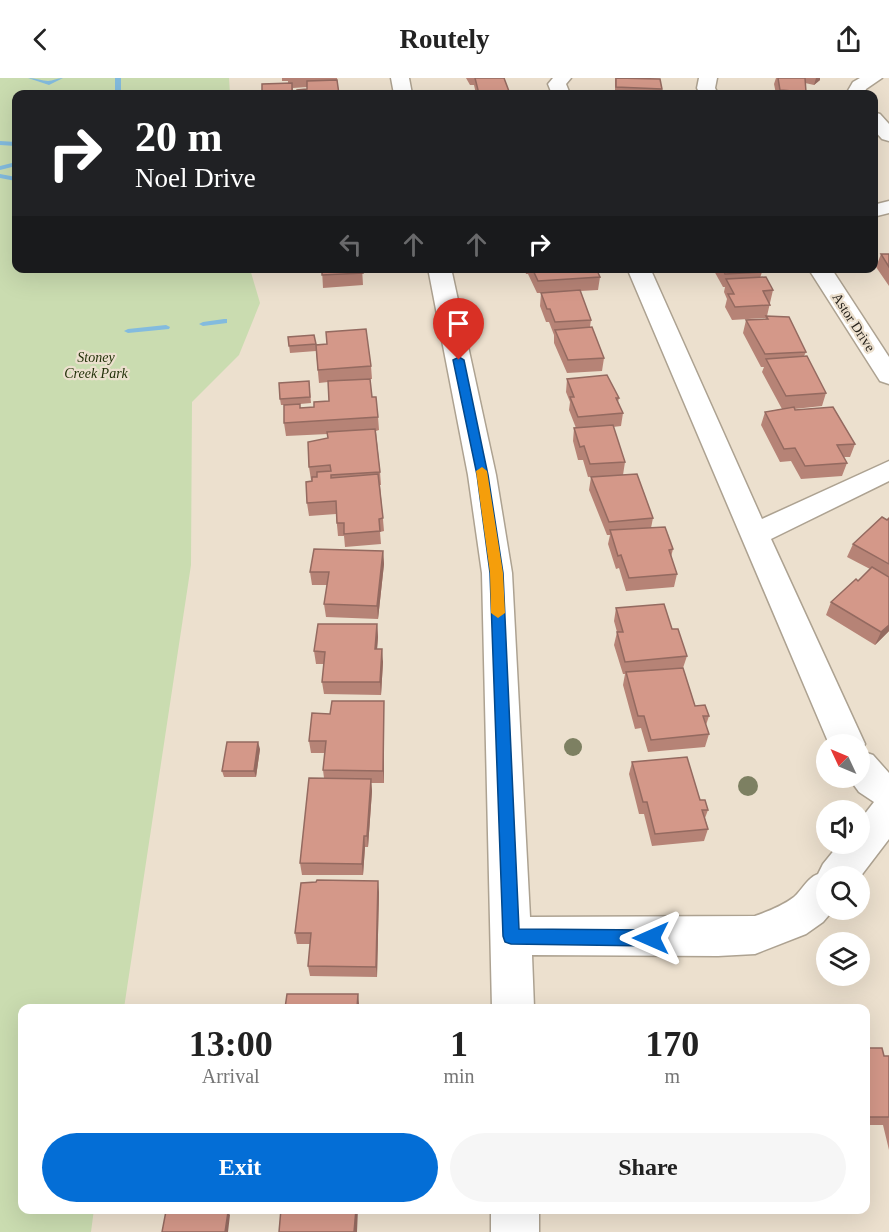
<!DOCTYPE html>
<style>
:root{--surface:#fff;--page:#f6f6f6;--text:#222;--muted:#767676;--accent:#046ed6}
body{margin:0;font-family:Georgia,serif;background:var(--page);color:var(--text);height:100vh;display:flex;flex-direction:column;font-size:22px;white-space:nowrap}
*{box-sizing:border-box;margin:0}
p{font-size:20px;color:var(--muted)}
.icon{flex:none;width:33px;height:33px;fill:none;stroke:currentColor;stroke-width:2;stroke-linecap:round;stroke-linejoin:round}
.map{position:relative;flex:1;overflow:hidden}
.side{position:absolute;left:18px;top:926px;width:852px;height:210px;display:flex;flex-direction:column;background:var(--surface);border-radius:12px;box-shadow:0 6px 24px #0002}
.side>*{flex:none}
.guide{position:absolute;left:12px;top:12px;width:866px;height:183px;border-radius:12px;box-shadow:0 6px 24px #0002;background:#202124;color:#fff;overflow:hidden}
.needle{width:39px;rotate:314deg}
.fabs{position:absolute;left:816px;top:656px;display:grid;gap:12px}
.fabs a{display:grid;place-items:center;width:54px;height:54px;border-radius:50%;background:var(--surface);box-shadow:0 6px 24px #0002;font-size:30px}
.pin{position:absolute;display:grid;place-items:center;width:51px;height:51px;color:#fff;margin:-62px -26px;border-radius:50% 50% 50% 0;rotate:-45deg;box-shadow:0 0 6px #0007}
.pin .icon{rotate:45deg}
.me{position:absolute;width:66px;margin:-33px;rotate:270deg;stroke-linejoin:round;filter:drop-shadow(0 0 4px #0008)}
.turn{display:flex;align-items:center;gap:21px;height:126px;padding:0 24px;font-size:27px}
.turn .icon{width:78px;height:78px;stroke-width:2.5}
.turn b{display:block;font-size:42px;line-height:51px}
.lanes{display:flex;align-items:center;height:57px;padding:0 24px;background:#0003;justify-content:center;gap:30px;direction:ltr}
.lanes .off{opacity:.35}
.eta{display:flex;justify-content:space-evenly;align-items:center;height:102px;text-align:center}
.eta b{font-size:36px;font-weight:600;line-height:42px}
.cta{display:flex;gap:12px;margin-top:auto;padding:12px 24px}
.cta a{flex:1;height:69px;border-radius:36px;background:var(--accent);color:#fff;font-size:24px;font-weight:600;line-height:69px;text-align:center}
.cta a+a{background:var(--page);color:var(--text)}
header{display:flex;justify-content:space-between;align-items:center;height:78px;padding:0 24px;background:var(--surface);font-size:27px;font-weight:600}
.map>svg:first-child{display:block}
</style>
<header><svg class="icon" aria-label="back" viewBox="0 0 24 24"><path d="M15 5l-7 7 7 7"/></svg>Routely<svg class="icon" aria-label="share" viewBox="0 0 24 24"><path d="M12 15V3M7 8l5-5 5 5M5 13v7h14v-7"/></svg></header>
<div class="map">
<svg width="889" height="1154" viewBox="0 0 889 1154">
<rect width="100%" height="100%" fill="#ece0ce"/>
<path fill="#cadcb0" d="M0,0H229L230,16H16V190L250,191L260,225L239,277L192,324L191,487L124,930H22V1131H94L91,1154H0Z"/>
<g fill="none" stroke-linecap="round" stroke-linejoin="round">
<path fill="#83bbde" fill-rule="evenodd" d="M28,0C35,0 43,3 48,3C53,3 57,0 63,0L49,7Z
M115,0H121V16H115Z
M0,63L16,64V68L0,67Z
M16,84V88L0,92V88Z
M0,96L16,99V103L0,100Z
M224,241H227V245L203,248L199,246L203,244Z
M166,247L170,249L169,251L128,255L124,253L128,251Z"/>
<defs>
<path id="minor" d="M391,0H409L412,16H394Z
M553,0H571L566,6L570,16H552L548,6Z
M699,0H717L715,10L718,16H700L697,10Z
M860,0H882L866,11L864,16H846L853,4Z
M873,34L880,36L889,46V63L882,61L873,51Z
M889,123V135L873,139V127Z
M428,190H451L496,397L512,495L530,839L755,838C769,833 782,828 794,819C803,811 807,800 818,796L823,786L840,765H860V742L874,724L859,714L848,699H860V666H829L627,190H650L762,441L889,383V403L771,461L865,666L861,673L873,677L889,695V761L860,799L826,798V831H834L823,844L806,856L755,876L718,878L532,877L534,930H492L482,495L468,397Z
M808,190H831L889,279V306L880,303Z
M491,1131H539V1154H491Z"/>
</defs>
<use href="#minor" stroke="#ada291" stroke-width="3"/>
<use href="#minor" fill="#fff" fill-rule="evenodd"/>
</g>
<g fill="#7d8062">
<circle cx="573" cy="669" r="9"/>
<circle cx="748" cy="708" r="10"/>
</g>
<path fill="#b68376" d="M282,0H337L339,16L307,11V9L293,10V16H262V6L288,5V3H282Z
M466,0H504L510,16H476L474,7H470Z
M615,0H650L662,11L661,16H615Z
M776,0H820V2L814,7L805,5L806,16H776L774,6Z
M881,176H889V208L876,189Z
M318,190H362L363,207L323,210L322,192L318,193Z
M524,190H567V192L600,199L598,212L580,213L591,242L590,249L604,280L602,293L567,295L554,265V257L549,244H546L540,228L541,215H537L528,196H526Z
M710,190H760L762,194L760,200L773,212L767,238L806,274L804,278L826,315L822,328L794,331L855,366L850,379H844L847,385L842,398L801,401L791,383L780,384L761,347L765,334L782,331L762,294L764,289H761L743,255L746,242L765,241L766,240L732,242L725,229L727,221L724,214L725,209H723L713,191Z
M314,257L316,267L371,288L372,301H370L372,319L378,339L379,352L376,353L380,394L381,407H380L384,453L380,454L381,466L345,469L344,458H338L336,436L309,438L307,425L312,403V402H311L309,389L328,360V356L286,358L284,345V327H281L280,321L309,303L311,325L300,326V330L314,329L329,323L328,304L319,305L316,273L290,275L288,259Z
M567,301L619,320L618,324L623,335L621,348L613,349L625,384L623,397L653,440L651,450L673,471L671,479L677,496L674,509L626,513L619,490L616,491L608,466L610,457H607L589,412L591,399L606,398L588,399L583,382H578L573,363L574,350H576L569,332L570,324L566,314Z
M889,440V553L875,567L826,537L831,524L858,503L870,491L847,479L853,466Z
M383,473L384,486L378,541L326,539L324,526L327,507H312L310,494Z
M616,530L672,551L687,578L683,590L695,628L709,638L706,647L709,656L705,669L648,674L641,650L635,651L623,607L625,596H623L614,567L617,554L614,543Z
M377,546L378,559L377,571L383,584L381,617L324,616L322,604L324,586H316L314,573Z
M384,623V705H371L372,713L368,769H365L363,797H302L300,785L324,700L323,692L325,675H311L309,663L330,636Z
M260,671L256,699H224L222,693Z
M632,684L700,722L708,732L705,740L708,751L704,763L652,768L644,736H639L629,696Z
M379,814L377,899L310,898L308,888L310,866H297L295,855Z
M866,970L884,978H889V1072L883,1047H866Z"/>
<path fill="#946a60" d="M816,0H820V2L814,7Z
M383,473L384,486L378,541L377,528Z
M377,546L378,559L376,584L375,571Z
M889,547V553L875,567L881,554Z
M382,571L383,584L381,617L380,604Z
M384,623V705L383,693Z
M258,664L260,671L256,699L254,693Z
M371,701L372,713L368,769L367,758Z
M364,758L365,769L363,797L362,786Z
M378,803L379,814L377,899L376,889Z
M358,916L359,926V930H357Z
M356,1131H358L357,1154H354Z
M228,1134L230,1137L228,1154H225Z"/>
<path fill="#d49889" stroke="#946a60" stroke-width="1.5" d="M475,0H504L510,16H479Z
M616,0L660,1L662,11L616,9Z
M778,0H805L806,14L780,12Z
M337,2L339,16H297V12L307,11V3Z
M292,5V14L262,15V6Z
M881,176H889V189Z
M322,190H362L363,195L322,197Z
M532,190H567V192L596,190L600,199L538,203Z
M722,190H760L762,194L725,196Z
M766,199L773,212L763,213L770,227L735,229L728,216H734L726,201Z
M580,212L591,242L555,244L550,231H547L541,215Z
M766,238L789,239L806,274L765,276L746,242L768,241Z
M592,249L604,280L568,282L555,252Z
M366,251L371,288L318,292L316,267L327,266L326,254Z
M314,257L316,266L289,268L288,259Z
M807,278L826,315L786,318L766,281Z
M607,297L619,320H616L623,335L578,339L570,319H574L567,301Z
M370,301L372,319H376L378,339L284,345V327L300,326V330L314,329V324L329,323L328,303Z
M309,303L310,319L280,321L279,305Z
M794,329L795,332L833,329L855,366L837,367L847,385L805,388L795,370L784,371L765,334Z
M613,347L625,384L590,386L584,368L580,369L574,350Z
M375,351L380,394L331,397V400L378,396L383,440L379,441L380,453L344,456V445H337L336,423L307,425L306,404L312,403V399H317V394L331,393L330,387L309,389L308,364L328,360L327,354Z
M637,396L653,440L609,444L591,399Z
M882,439L887,442L889,440V486L853,466Z
M665,449L673,471L669,472L677,496L629,500L621,477L618,478L610,452Z
M314,471L383,473L377,528L324,526L329,494H310Z
M872,489L889,499V547L881,554L831,524L856,501L858,503Z
M664,526L672,551H678L687,578L625,584L617,554H623L616,530Z
M318,546H377L375,571H382L380,604H322L325,574L314,573Z
M683,590L695,628L705,627L709,638H703L709,656L651,662L644,638H638L626,594Z
M332,623H384L383,693L323,692L326,663H309L312,635L330,636Z
M227,664H258L254,693H222Z
M687,679L700,722H705L708,732H702L708,751L655,756L647,724H643L632,684Z
M309,700L371,701L367,758H364L362,786L300,785Z
M317,802L378,803L376,889L308,888L311,855H295L301,805L316,804Z
M287,916H358L357,930H281H285Z
M866,970H882L884,978H889V1039H866Z
M866,1064L868,1075H866Z
M281,1131H356L354,1154H279Z
M166,1133L228,1134L225,1154H162Z"/>
<path fill="#046ed6" stroke="#03488b" stroke-width="1.5" d="M459,279L464,282L488,397L503,495L519,851L651,852L656,854L659,860L656,865L651,868L511,866L505,864L503,858L490,495L477,397L453,282Z"/>
<path fill="#f59e0b" d="M482,389L487,393L503,495L505,535L498,540L491,535L490,495L476,393Z"/>
<g text-anchor="middle" stroke-width="4.5" stroke-linejoin="round" paint-order="stroke">
<g font-size="14" fill="#231f19" stroke="#ece0ce">
<text transform="translate(854 244) rotate(57)" y="5">Astor Drive</text>
</g>
<g font-size="14" font-style="italic" fill="#233109" stroke="#ece0ce">
<text x="96" y="284">Stoney<tspan x="96" dy="16">Creek Park</tspan></text>
</g>
</g>
</svg>
<div class="fabs">
<a><svg class="needle" viewBox="-14 -14 28 28"><path d="M0-13l5 13h-10z" fill="#e53935"/><path d="M0 13l5-13h-10z" fill="#767676"/></svg></a>
<a><svg class="icon" aria-label="sound" viewBox="0 0 24 24"><path d="M4 9h4l5-4v14l-5-4H4zM17 9q2 3 0 6"/></svg></a>
<a><svg class="icon" aria-label="search" viewBox="0 0 24 24"><circle cx="10" cy="10" r="6"/><path d="M15 15l6 6"/></svg></a>
<a><svg class="icon" aria-label="layers" viewBox="0 0 24 24"><path d="M12 4l9 5-9 5-9-5zM3 14l9 5 9-5"/></svg></a>
</div>
<div class="pin" style="left:459px;top:282px;background:#d93025"><svg class="icon" aria-label="arrive" viewBox="0 0 24 24"><path d="M6 21V4h12l-3 4 3 4H6"/></svg></div>
<svg class="me" style="left:651px;top:860px" viewBox="-20 -20 40 40"><path d="M0-17L14 15 0 8-14 15z" fill="#046ed6" stroke="#fff" stroke-width="4"/></svg>
<div class="guide">
<div class="turn"><svg class="icon" aria-label="right" viewBox="0 0 24 24"><path d="M7 20v-9h11M14 6l5 5-5 5"/></svg><div><b>20 m</b>Noel Drive</div></div>
<div class="lanes"><svg class="icon off" aria-label="left" viewBox="0 0 24 24"><path d="M17 20v-9H6M10 6l-5 5 5 5"/></svg><svg class="icon off" aria-label="ahead" viewBox="0 0 24 24"><path d="M12 20V5M6 11l6-6 6 6"/></svg><svg class="icon off" aria-label="ahead" viewBox="0 0 24 24"><path d="M12 20V5M6 11l6-6 6 6"/></svg><svg class="icon" aria-label="right" viewBox="0 0 24 24"><path d="M7 20v-9h11M14 6l5 5-5 5"/></svg></div>
</div>
<section class="side">
<div class="eta">
<div><b>13:00</b><p>Arrival</p></div>
<div><b>1</b><p>min</p></div>
<div><b>170</b><p>m</p></div>
</div>
<div class="cta"><a>Exit</a><a>Share</a></div>
</section>
</div>
